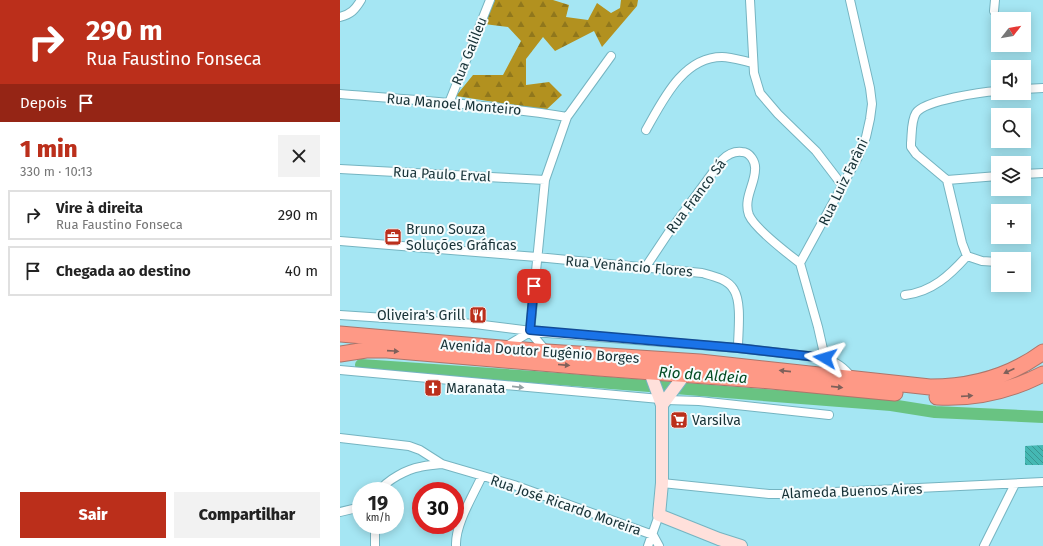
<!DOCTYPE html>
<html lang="pt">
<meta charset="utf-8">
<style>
:root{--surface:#fff;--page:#f2f2f2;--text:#222;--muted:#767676;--line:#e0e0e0;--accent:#bb2f1b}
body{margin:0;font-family:"Fira Sans",sans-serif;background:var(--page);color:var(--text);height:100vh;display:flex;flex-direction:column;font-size:15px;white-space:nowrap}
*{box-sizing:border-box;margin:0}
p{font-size:13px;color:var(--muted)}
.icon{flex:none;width:22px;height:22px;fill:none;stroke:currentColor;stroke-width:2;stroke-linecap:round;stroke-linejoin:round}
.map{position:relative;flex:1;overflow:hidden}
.details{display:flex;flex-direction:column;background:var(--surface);width:340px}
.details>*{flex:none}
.hud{background:#bb2f1b;color:#fff;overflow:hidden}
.needle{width:26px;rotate:59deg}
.controls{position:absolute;left:651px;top:12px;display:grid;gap:8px}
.controls a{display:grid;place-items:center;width:40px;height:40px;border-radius:0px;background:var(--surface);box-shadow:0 2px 10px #0003;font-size:20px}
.speed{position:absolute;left:12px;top:482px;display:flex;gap:8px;font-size:20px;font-weight:700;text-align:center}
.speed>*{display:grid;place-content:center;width:52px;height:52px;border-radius:50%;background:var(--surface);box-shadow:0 2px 10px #0003;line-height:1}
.speed small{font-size:10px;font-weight:400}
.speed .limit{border:6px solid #d22;background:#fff;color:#111}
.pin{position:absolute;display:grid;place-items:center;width:34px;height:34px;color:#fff;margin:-17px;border-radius:8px;box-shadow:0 2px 6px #0006}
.me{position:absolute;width:44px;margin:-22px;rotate:277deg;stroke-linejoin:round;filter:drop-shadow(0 0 3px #0008)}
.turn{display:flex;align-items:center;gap:14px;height:84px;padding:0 20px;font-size:18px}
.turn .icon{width:52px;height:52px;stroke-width:2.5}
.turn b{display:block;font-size:28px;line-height:34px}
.then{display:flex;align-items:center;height:38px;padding:0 20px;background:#0003;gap:8px;font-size:15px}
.round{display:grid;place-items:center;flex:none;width:42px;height:42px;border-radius:0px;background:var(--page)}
.headline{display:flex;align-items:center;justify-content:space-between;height:68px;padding:0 20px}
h1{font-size:24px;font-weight:800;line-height:30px;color:var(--accent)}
.action{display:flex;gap:8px;margin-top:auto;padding:8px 20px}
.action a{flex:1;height:46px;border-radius:0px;background:var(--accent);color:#fff;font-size:16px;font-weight:800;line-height:46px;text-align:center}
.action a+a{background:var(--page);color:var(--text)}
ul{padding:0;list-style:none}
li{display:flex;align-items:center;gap:12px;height:50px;margin:0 8px 6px;padding:0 12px;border:2px solid var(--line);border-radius:0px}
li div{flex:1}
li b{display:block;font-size:15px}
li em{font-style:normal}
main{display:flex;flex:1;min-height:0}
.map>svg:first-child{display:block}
</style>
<main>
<section class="details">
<div class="hud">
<div class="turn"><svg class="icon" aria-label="right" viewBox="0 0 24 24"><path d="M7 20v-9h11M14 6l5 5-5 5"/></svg><div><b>290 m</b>Rua Faustino Fonseca</div></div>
<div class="then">Depois<svg class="icon" aria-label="arrive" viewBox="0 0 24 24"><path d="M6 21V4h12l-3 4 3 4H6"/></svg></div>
</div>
<div class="headline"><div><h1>1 min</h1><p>330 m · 10:13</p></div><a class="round"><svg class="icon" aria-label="close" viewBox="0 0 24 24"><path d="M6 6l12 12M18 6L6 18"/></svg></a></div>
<ul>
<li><svg class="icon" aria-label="right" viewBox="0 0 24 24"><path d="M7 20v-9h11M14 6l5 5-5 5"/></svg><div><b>Vire à direita</b><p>Rua Faustino Fonseca</p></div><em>290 m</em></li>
<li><svg class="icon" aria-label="arrive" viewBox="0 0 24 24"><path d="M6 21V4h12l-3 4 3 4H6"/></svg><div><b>Chegada ao destino</b></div><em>40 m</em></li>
</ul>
<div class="action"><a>Sair</a><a>Compartilhar</a></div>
</section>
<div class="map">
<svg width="703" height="546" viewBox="0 0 703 546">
<defs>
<pattern id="forest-firs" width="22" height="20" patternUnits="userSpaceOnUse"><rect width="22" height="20" fill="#b2911f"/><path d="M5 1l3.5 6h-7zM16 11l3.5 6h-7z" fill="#90771c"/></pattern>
<pattern id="building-back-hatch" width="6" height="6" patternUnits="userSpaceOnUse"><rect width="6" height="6" fill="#45b8b3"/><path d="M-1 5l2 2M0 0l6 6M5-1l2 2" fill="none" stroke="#399692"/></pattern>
</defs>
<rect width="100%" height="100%" fill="#a5e6f3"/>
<path fill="url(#forest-firs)" d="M155,0H213L229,5L226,17L248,20L257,3L271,13L280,8L281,0H298L297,6L262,47L254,31L215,51L203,37L186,59V85L209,82L222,95L206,110L116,96L133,75H163L181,41L168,27L144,24Z"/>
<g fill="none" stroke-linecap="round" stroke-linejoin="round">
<path stroke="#69c382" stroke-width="12" d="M21,365L194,377L551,405L595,412L703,417"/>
</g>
<path fill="url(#building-back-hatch)" d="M703,445V465H685V446Z"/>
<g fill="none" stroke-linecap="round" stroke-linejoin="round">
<defs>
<path id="street" d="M410,0L414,73L420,93L438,114L476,151L502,185
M654,11L655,0
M0,17C11,14 15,10 21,0
M684,89L703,88
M658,91C642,92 585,100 576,113C571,121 572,134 571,143V147L576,154L607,180L622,243L627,256L642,261L658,262
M0,94C76,100 152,105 227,117
M109,103L150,0
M306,130C323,100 343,57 382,57C392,57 403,61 413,63
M0,169L205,180
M684,174L703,173
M607,180L658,176
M0,241L197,257L362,273C373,276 388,279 394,290C402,303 398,332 398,348
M305,268L329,232L382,160C388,154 394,151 402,152C410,152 416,162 415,170C415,184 403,199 409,215C415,229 447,253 460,263
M565,295C592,292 610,275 627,256
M0,315L135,324L207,333L398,348L485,358C497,363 504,367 512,378
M165,347L190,332
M207,352L190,332L205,180L227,117L271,56
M485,358L478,327L460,263L518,157L526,137L530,119L532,104L530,88L510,0
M0,370L320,399
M326,400L359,401L489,415
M0,438L69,446L80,450L102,464L174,485L313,535
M322,483L429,494H452L703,482
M40,491C46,480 68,469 80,467C87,465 94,465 102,464
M0,512L21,507
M313,535L319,546
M35,546V525
M116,546C115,524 133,496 142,476
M308,546L319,515
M644,546L675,484"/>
<path id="secondary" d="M310,372L322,405V483L319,515L379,539L401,546
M322,405L345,374"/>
<path id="highway" d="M0,334L207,352L360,362L590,387C632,387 669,377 703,352
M0,354L26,350H47L259,368L431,381L555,393
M597,397C633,399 670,391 703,374"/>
</defs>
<use href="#street" stroke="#75b4c1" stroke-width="10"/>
<use href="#secondary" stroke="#75b4c1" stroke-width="14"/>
<use href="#highway" stroke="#ad756a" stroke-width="17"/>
<use href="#street" stroke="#fff" stroke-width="8"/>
<use href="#secondary" stroke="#ffe0db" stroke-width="12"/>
<use href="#highway" stroke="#fe9986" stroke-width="15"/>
</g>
<defs><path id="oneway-solid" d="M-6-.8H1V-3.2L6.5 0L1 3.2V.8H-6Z"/></defs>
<g fill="#7e605a">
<use href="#oneway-solid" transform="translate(53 351) rotate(4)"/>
<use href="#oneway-solid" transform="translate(224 365) rotate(5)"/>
<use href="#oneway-solid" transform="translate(445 371) rotate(-174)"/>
<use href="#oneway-solid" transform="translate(669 371) rotate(155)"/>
<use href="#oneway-solid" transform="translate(497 387) rotate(6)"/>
<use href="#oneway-solid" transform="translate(627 396) rotate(-4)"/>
</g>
<use fill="#96a2a5" href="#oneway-solid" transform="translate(178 387) rotate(6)"/>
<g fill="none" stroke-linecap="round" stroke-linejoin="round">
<defs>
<path id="route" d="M194,286L190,330L398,348L485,358"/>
</defs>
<use href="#route" stroke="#114b97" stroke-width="10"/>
<use href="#route" stroke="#1a73e8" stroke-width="7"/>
</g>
<defs>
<symbol id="office-square" viewBox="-11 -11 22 22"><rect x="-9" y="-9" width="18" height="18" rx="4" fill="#bb2f1b" stroke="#f6fcfd"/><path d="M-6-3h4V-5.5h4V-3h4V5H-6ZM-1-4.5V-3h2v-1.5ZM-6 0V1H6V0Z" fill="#fff"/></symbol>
<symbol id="restaurant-square" viewBox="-11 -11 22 22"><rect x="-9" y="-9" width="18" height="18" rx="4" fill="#bb2f1b" stroke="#f6fcfd"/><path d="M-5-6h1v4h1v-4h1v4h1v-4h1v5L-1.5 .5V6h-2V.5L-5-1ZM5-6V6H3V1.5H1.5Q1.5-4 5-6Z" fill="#fff"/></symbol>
<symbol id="church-square" viewBox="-11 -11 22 22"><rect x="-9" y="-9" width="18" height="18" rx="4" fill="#bb2f1b" stroke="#f6fcfd"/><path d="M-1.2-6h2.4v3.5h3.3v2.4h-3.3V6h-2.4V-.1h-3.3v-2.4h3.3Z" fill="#fff"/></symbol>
<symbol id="supermarket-square" viewBox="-11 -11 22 22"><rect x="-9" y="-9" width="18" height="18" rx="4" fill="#bb2f1b" stroke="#f6fcfd"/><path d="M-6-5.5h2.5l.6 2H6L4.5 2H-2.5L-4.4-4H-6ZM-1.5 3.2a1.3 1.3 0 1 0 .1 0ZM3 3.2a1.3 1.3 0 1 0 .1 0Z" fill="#fff"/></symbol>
</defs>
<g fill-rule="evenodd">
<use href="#office-square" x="43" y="227" width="20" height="20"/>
<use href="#restaurant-square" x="128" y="305" width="20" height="20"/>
<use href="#church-square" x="83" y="378" width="20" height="20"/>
<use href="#supermarket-square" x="329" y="410" width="20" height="20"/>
</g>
<g text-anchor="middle" stroke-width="4" stroke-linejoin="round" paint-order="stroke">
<g font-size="14" fill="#163136" stroke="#f6fcfd">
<text transform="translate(129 51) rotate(-68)" y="5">Rua Galileu</text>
<text transform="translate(114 104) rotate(5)" y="5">Rua Manoel Monteiro</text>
<text transform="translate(102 174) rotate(3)" y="5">Rua Paulo Erval</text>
<text transform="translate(503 182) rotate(-64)" y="5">Rua Luiz Farâni</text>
<text transform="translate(356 196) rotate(-53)" y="5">Rua Franco Sá</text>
<text transform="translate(289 266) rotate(5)" y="5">Rua Venâncio Flores</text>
<text transform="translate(200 351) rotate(4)" y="5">Avenida Doutor Eugênio Borges</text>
<text transform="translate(512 491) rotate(-2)" y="5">Alameda Buenos Aires</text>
<text transform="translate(226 505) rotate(19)" y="5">Rua José Ricardo Moreira</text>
</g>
<g font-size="14" fill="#163136" stroke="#f6fcfd" text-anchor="start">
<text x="66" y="234">Bruno Souza<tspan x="66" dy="16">Soluções Gráficas</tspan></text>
<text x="125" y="320" text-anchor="end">Oliveira's Grill</text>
<text x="106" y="393">Maranata</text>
<text x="352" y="425">Varsilva</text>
</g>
<g font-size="15" font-style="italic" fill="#034b22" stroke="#f6fcfd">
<text transform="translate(363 375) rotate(4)" y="5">Rio da Aldeia</text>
</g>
</g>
</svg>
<div class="controls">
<a><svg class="needle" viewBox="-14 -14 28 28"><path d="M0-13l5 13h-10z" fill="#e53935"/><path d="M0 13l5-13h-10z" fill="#767676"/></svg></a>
<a><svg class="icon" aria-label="sound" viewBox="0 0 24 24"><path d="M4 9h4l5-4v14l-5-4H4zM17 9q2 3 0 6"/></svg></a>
<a><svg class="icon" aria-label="search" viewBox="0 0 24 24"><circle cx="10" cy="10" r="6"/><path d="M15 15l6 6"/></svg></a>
<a><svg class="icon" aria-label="layers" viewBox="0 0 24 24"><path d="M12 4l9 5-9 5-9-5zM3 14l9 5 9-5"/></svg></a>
<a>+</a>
<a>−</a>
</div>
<div class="speed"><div>19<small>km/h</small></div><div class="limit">30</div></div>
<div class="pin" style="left:194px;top:286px;background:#d93025"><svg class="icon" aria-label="arrive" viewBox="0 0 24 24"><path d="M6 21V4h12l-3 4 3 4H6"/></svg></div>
<svg class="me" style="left:485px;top:358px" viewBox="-20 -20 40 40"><path d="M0-17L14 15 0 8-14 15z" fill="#1a73e8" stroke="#fff" stroke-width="4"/></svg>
</div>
</main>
